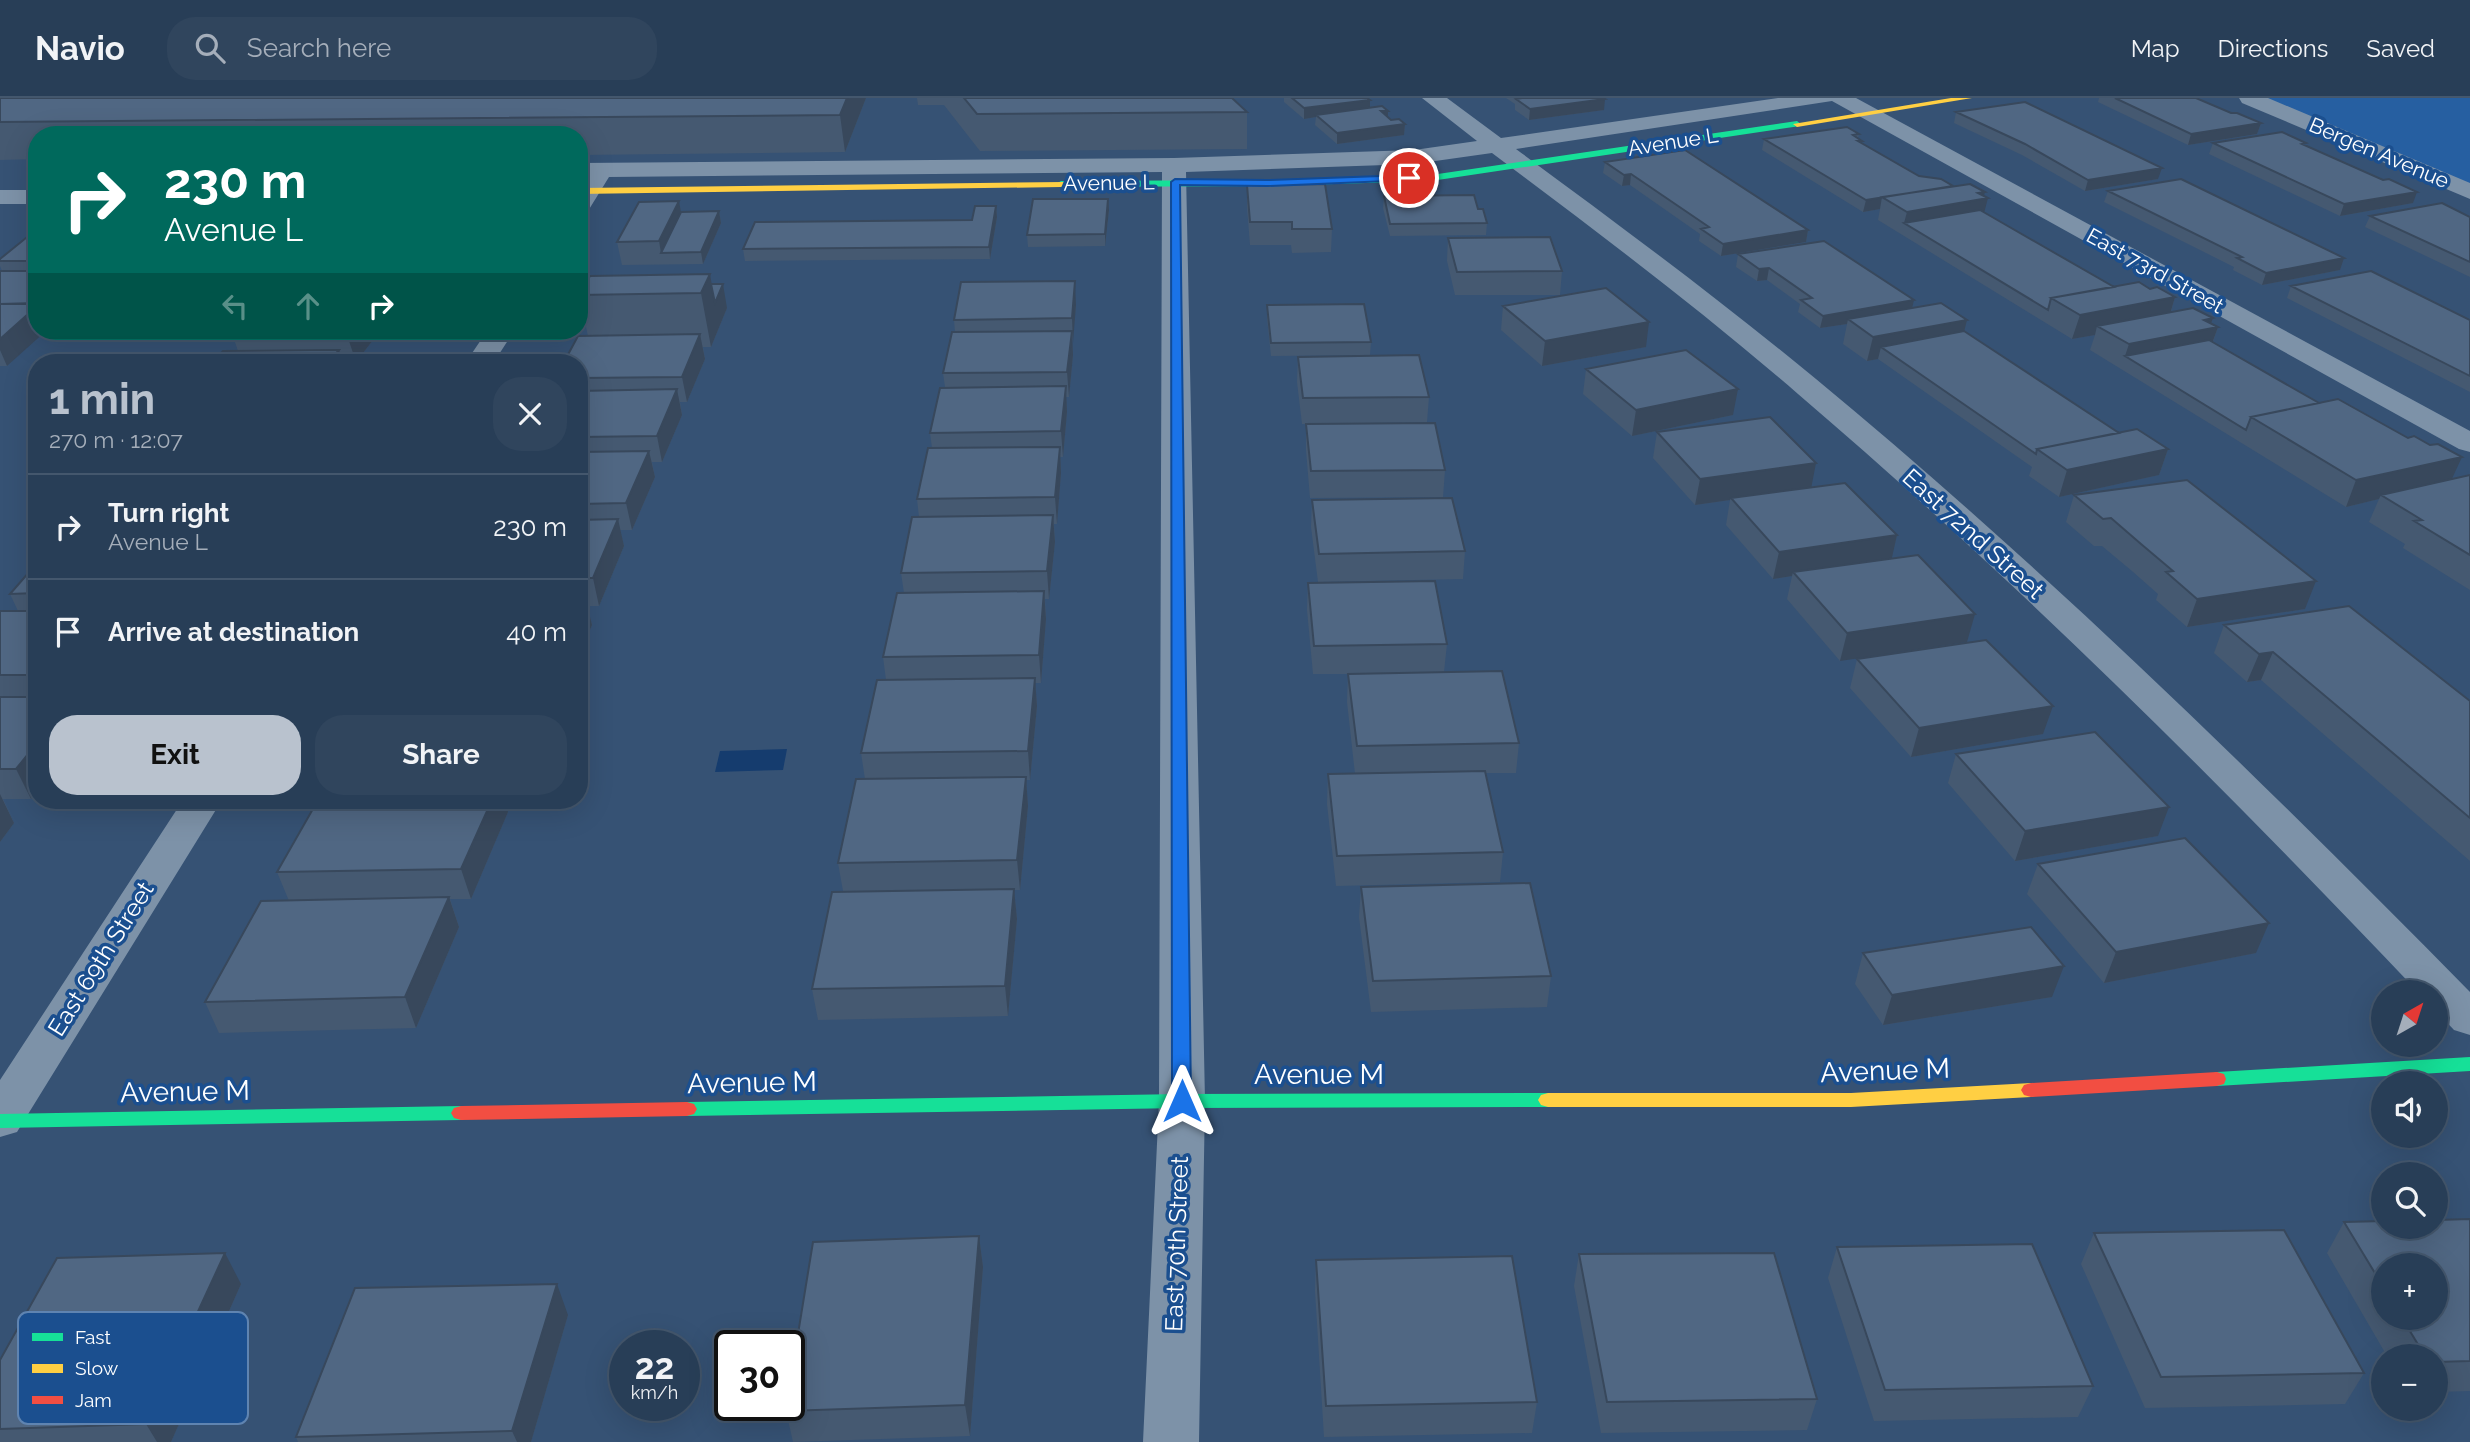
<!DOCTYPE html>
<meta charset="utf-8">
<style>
:root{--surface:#283e57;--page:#30455d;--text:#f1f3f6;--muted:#a5aeba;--line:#44576d;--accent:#b9c2ce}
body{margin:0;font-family:Raleway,sans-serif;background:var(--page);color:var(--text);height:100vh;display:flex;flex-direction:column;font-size:26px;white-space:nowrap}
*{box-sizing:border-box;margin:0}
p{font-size:23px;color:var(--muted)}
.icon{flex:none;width:38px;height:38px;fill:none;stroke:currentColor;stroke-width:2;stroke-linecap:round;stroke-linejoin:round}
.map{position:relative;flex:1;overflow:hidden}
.panel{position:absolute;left:28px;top:256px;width:560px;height:455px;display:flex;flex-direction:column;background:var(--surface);border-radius:28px;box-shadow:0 7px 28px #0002,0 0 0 2px var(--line)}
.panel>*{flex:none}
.guide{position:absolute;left:28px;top:28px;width:560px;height:214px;border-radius:28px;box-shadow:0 7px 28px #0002,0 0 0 2px var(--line);background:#00695c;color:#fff;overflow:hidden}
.needle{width:46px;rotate:39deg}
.buttons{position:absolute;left:2371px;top:882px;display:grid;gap:14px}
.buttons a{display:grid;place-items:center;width:77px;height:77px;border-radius:50%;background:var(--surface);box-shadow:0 7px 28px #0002,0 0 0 2px var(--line);font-size:35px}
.speed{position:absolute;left:609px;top:1232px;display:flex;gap:14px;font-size:35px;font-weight:700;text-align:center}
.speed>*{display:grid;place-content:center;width:91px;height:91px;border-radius:50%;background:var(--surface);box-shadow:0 7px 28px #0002,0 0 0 2px var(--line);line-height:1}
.speed small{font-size:18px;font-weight:400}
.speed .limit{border:4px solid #111;border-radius:10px;background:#fff;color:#111}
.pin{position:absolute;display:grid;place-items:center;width:60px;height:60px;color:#fff;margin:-30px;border:4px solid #fff;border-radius:50%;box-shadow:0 2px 7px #0007}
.me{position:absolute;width:77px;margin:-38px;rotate:0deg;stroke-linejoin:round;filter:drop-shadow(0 0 5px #0008)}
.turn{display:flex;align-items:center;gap:24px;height:147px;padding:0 21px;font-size:32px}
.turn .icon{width:91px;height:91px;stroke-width:2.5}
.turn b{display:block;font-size:49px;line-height:60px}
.lanes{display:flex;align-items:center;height:66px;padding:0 21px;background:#0003;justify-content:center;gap:35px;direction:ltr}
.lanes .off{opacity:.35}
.round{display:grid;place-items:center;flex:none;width:74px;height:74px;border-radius:28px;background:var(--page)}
.head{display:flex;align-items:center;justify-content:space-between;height:119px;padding:0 21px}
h1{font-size:42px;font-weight:700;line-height:52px;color:var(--accent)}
.cta{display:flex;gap:14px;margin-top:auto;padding:14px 21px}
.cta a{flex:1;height:80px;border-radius:28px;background:var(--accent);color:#111;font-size:28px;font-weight:700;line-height:80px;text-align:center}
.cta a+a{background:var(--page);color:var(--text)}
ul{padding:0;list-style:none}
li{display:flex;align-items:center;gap:21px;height:105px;padding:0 21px;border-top:2px solid var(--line)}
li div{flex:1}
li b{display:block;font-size:26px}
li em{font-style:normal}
header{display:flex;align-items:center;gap:42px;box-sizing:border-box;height:98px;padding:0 35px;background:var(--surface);border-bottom:2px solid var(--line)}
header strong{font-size:33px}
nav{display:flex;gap:38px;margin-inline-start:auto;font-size:24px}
.search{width:490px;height:63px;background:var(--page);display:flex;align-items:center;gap:18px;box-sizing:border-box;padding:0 24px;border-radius:28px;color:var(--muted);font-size:26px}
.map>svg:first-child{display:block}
</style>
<header>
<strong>Navio</strong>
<div class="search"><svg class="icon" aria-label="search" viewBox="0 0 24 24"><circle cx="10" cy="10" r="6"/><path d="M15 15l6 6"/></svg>Search here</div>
<nav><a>Map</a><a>Directions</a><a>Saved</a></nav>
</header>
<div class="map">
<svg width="2470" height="1344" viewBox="0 0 2470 1344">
<rect width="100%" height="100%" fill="#365274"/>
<path fill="#265fa1" d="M2250,0H2470V94Z"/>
<path fill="#153c6e" d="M787,651L783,672L715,674L720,653Z"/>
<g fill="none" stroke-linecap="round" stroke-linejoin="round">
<path fill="#7d92a8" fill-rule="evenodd" d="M1422,0H1447L1501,40L1778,0H1856L2470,333V354L2459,351L1832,3L1516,51C1618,126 1719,201 1816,281C2046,471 2260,681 2470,894V937L2454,932L2436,913V894H2418C2221,686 2017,483 1798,296C1700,211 1596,133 1492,55L1414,66L1186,74L1205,1003L1199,1344H1143L1159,1003L1162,74L609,79L588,113L579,115V89L585,79H579V65L1174,60L1414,52L1477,43Z
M2239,0H2268L2470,85V101L2242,5Z
M0,92H37V106H0Z
M487,233H514L494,264H466Z
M183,702H222L17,1034L0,1039V982Z"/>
<path fill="#16e098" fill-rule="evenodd" d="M1797,23L1801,26L1800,28L1431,83L1267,88L1061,89L1056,86L1061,83L1267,82L1431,77Z
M2470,959V973L2217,988L2210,986L2208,981L2210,976L2217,974Z
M1548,995L1555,997L1558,1002L1555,1007L1548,1009L1182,1010L687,1018L680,1016L677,1011L680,1006L687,1004L1182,996Z
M461,1008L468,1010L471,1015L468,1020L461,1022L0,1030V1016Z"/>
<path fill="#ffcf43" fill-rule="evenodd" d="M1951,0H1972L1797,29L1793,26Z
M1064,84L1066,86L1061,89L579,96V90Z
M2031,985L2038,987L2041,992L2038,997L2031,999L1851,1009H1548L1541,1007L1538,1002L1541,997L1548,995H1851Z"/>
<path fill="#f24e42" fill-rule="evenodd" d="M2217,974L2224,976L2226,981L2224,986L2217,988L2031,999L2024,997L2021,992L2024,987L2031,985Z
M687,1004L694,1006L697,1011L694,1016L687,1018L461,1022L454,1020L451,1015L454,1010L461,1008Z"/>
</g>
<path fill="#455971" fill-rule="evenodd" d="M0,0H866L845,54L579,57V37H37V61L0,62Z
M917,0H1232L1247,14V51L980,53L944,7H918Z
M1284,0H1367L1370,10L1388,13V19L1391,22L1405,26L1404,37L1337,46L1315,27L1316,19L1304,21L1284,4Z
M1506,0H1603L1604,12L1529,22L1515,12V6Z
M2099,0H2196L2231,15L2261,25L2257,36L2188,47L2098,4Z
M1956,14L2158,81L2085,93L2022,57L1954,25Z
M1859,36L1858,40L1862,45L1919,78L1984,98V115L2114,189L2150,191L2175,199L2171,214L2213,220L2211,225L2218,229L2213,244L2452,381L2470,377V492L2403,450L2405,446L2369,424L2379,401L2346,409L2090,252L2095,237L2072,241L1878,122L1880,111L1863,114L1762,52L1764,41Z
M2213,45L2413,105L2340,118L2209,56Z
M1605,64L1808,132L1806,144L1721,158L1699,143L1700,136L1630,87L1622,88L1603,75Z
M1247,87L1332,131L1331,154L1292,155L1291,147H1250L1247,109Z
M2108,93L2340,172L2262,187L2233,172L2234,169L2104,104Z
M1384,98L1478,111L1487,125L1486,137L1390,138L1383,110Z
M1108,101L1109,112L1105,148L1028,149L1027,137Z
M996,108L997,119L990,161L745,163L743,151L972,122Z
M719,113L721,125L703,166L622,167L617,144L681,114Z
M2370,118L2470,119V179L2365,129Z
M37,131V233L7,268H0V173H2L0,168V161Z
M1448,140L1562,173L1560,197H1455L1447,163Z
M1738,156L1912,210L1964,233L2119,335L2168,351L2159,377L2059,399L2029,378L2032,369L1878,261L1867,263L1843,246L1847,226L1820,230L1798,214L1800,206L1767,182L1757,183L1736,169Z
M711,186L727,210L711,249H703L705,261L687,304H680L682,317L662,364H652L655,379L632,432H620L624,448L599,508H587L592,527L579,557V264L588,238L579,196Z
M2291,188L2470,222V294L2287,200Z
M1076,207L1072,245L1073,257L1069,299H1066L1067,314L1063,359H1060L1061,375L1057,426H1054L1055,444L1049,501H1045L1046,521L1041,585H1035L1037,608L1030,682H1026L1028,708L1020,792H1014L1017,821L1008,918L818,922L812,891L843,793L838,765L865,681L861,655L886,582L883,559L904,495L901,475L919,419L917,401L932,350L930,335L945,289L943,275L955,234L954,222Z
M1267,207L1371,244L1370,257L1271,258L1267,220Z
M1503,208L1646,249L1542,268L1501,232Z
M380,233L356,264H213L238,253L234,241Z
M1298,259L1429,299L1427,324L1312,326L1445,372L1443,399L1310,400L1306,352V326H1302L1297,284Z
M1586,271L1733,317L1632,338L1583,296Z
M1657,334L1811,389L1897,437L1891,460L1840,563L1787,501L1792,478L1773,481L1726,427L1730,402L1695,407L1653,360Z
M2074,397L2305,511L2187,529L2156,502L2158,496L2132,473L2102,448H2094L2066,424Z
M1312,402L1465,453L1463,481L1318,484L1311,429Z
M37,465V693L31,701H3L14,725L0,744V513H18L10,496Z
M1308,485L1447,546L1444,574L1519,645L1516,675H1486L1503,754L1500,784L1336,788L1327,706L1328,676H1355L1347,604L1348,576H1313L1307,512Z
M2224,527L2470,603V763L2261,582L2247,584L2214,555Z
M1857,561L2043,636L1911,659L1850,590Z
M1956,656L2158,738L2015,763L1948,685Z
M508,714L471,801H450L459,829L416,930L219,935L205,904L289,803L277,774Z
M2038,766L2256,855L2104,885L2027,796Z
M1361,789L1551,878L1547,909L1371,914L1359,819Z
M1863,855L2052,899L1883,927L1855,886Z
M2470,1121V1293L2436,1294V1258H2387L2327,1155L2344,1124ZM2384,1167L2436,1220H2384Z
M2094,1135L2364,1275L2345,1306L2145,1310L2081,1166Z
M979,1138L983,1169L970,1338L793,1344L786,1313Z
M1837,1149L2093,1288L2078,1319L1874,1323L1828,1180Z
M1579,1156L1817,1301L1807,1332L1601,1335L1574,1188Z
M1316,1162L1537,1304L1532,1335L1324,1339L1315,1193Z
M241,1186L171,1344H0V1262Z
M568,1217L531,1344H298L296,1339Z"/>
<path fill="#38485c" d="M847,0H866L845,54L840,17Z
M1605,1L1604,12L1529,22L1530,11Z
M1370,2V12L1316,17V19L1304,21V10Z
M1381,13H1388V23Z
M2261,25L2257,36L2188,47L2191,36Z
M1405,26L1404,37L1337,46V35Z
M2162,70L2158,81L2085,93L2088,82Z
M1631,76L1630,87L1622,88L1624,77Z
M1985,94L1983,101L1988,100L1982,123L1904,125L1907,114Z
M2417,94L2413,105L2340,118L2344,106Z
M1882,99L1880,111L1863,114L1866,102Z
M1108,101L1109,112L1105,148V136Z
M679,103L683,125L661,155L659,143Z
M996,108L997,119L990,161L989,149Z
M719,113L721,125L703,166L701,154Z
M1808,132L1806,144L1721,158L1723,146Z
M2344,160L2340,172L2262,187L2266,175Z
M1769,170L1767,182L1757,183L1759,171Z
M710,176L715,205L723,186L727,210L711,249L701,195Z
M1075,183L1076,207L1073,245L1072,220Z
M2175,199L2168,223L2097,228L2095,237L2072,241L2080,217Z
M1914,202L1911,215L1848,221L1847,226L1820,230L1823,218Z
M37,208V233H46L7,268L0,252V241Z
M2213,220L2209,231L2218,229L2209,254L2125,258L2129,246L2204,222Z
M1967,222L1961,246L1881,249L1878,261L1867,263L1873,239Z
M1649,224L1646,249L1542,268L1545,243Z
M354,233H380L356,264L348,240Z
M1072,233L1073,257L1069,299L1067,274Z
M700,236L705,261L687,304L682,279Z
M339,252L343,264H329Z
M1066,288L1067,314L1063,359L1061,333Z
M677,291L682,317L662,364L657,338Z
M1738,291L1733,317L1632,338L1636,312Z
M1060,349L1061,375L1057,426L1055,399Z
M2168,351L2159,377L2059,399L2067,372Z
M649,353L655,379L632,432L626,405Z
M2462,359L2450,385L2381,397L2379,401L2346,409L2356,382Z
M1816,365L1811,391L1731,400L1730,402L1695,407L1700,381Z
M1053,417L1055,444L1049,501L1047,473Z
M618,421L624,448L599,508L593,480Z
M1897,437L1891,464L1793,474L1792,478L1773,481L1779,454Z
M2316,483L2305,511L2187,529L2197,501Z
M1044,493L1046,521L1041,585L1039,557Z
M585,499L592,527L579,557V512Z
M1975,516L1967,544L1840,563L1847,535Z
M2273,554L2261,582L2247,584L2259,556Z
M1035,580L1037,608L1030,682L1028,653Z
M2053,608L2043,636L1911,659L1919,630Z
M37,645V693L31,701L16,671Z
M1026,679L1028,708L1020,792L1017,762Z
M0,696L14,725L0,744Z
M492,702H505L508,714L471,801L461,771Z
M2169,709L2158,738L2015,763L2025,733Z
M1014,791L1017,821L1008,918L1005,888Z
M449,799L459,829L416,930L405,899Z
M2269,825L2256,855L2104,885L2116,854Z
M2064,868L2052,899L1883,927L1892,897Z
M979,1138L983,1169L970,1338L965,1307Z
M225,1155L241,1186L171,1344H157L146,1326Z
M557,1186L568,1217L531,1344H517L512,1333Z"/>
<path fill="#506783" stroke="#38485c" stroke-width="2" d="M0,0H847L840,17L0,24Z
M964,0H1232L1247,14L977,16Z
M1292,0H1367L1370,2L1304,10Z
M1522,0H1603L1605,1L1530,11L1516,1Z
M2115,0H2196L2231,15H2237L2261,25L2191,36Z
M2025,4L2162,70L2088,82L2025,46L1956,14Z
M1382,8L1388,13H1381L1391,22L1399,21L1405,26L1337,35L1316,17Z
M1847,29L1859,36L1853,37L1862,43H1858L1919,78L1941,81L1953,88L1866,102L1764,41Z
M2282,34L2306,45L2302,46L2383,82L2389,81L2417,94L2344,106L2213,45Z
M1685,52L1808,132L1723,146L1701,131L1709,129L1631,76L1624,77L1605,64Z
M2181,81L2344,160L2266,175L2237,160L2242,159L2108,93Z
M1325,86L1332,131H1292V124H1250L1247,87Z
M1970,86L1985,94L1978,95L1988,100L1907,114L1882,99Z
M1474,97L1478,111H1483L1487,125L1390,126L1384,98Z
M1033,101H1108L1105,136L1027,137Z
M679,103L659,143L617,144L639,104Z
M2442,105L2470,119V164L2370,118Z
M975,108H996L989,149L743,151L755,124L972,122Z
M1980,112L2114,189L2051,200L2048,212L1904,125Z
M719,113L701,154L661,155L681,114Z
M37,131V163H0V161Z
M1550,139L1562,173L1457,174L1448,140Z
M1824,143L1914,202L1823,218L1801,202L1812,200L1769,170L1759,171L1738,156Z
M0,173H37V205L0,206Z
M2371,173L2470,222V278L2291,188Z
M710,176L701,195L579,197L590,178Z
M1075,183L1072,220L954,222L961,184Z
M2139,184L2150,191L2157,189L2175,199L2080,217L2051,200Z
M711,186H723L715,205Z
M1606,190L1649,224L1545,243L1503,208Z
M1941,205L1967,222L1873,239L1848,221Z
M0,206H37V208L0,241Z
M1364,206L1371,244L1271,245L1267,207Z
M2193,210L2213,220L2204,222L2218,229L2129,246L2097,228Z
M241,233H354L348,240L234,241Z
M1072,233L1067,274L943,275L952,234Z
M1964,233L2119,335L2037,351L2036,356L1881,249Z
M700,236L682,279L579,280V264H564L578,238Z
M2209,242L2319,305L2251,319L2246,332L2125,258Z
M339,252L329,264H213L223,253Z
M1686,252L1738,291L1636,312L1586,271Z
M1419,257L1429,299L1303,300L1298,259Z
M1066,288L1061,333L930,335L940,290Z
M677,291L657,338L579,339V293Z
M2338,301L2408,340L2414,338L2430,347L2438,346L2462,359L2356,382L2251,319Z
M1770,319L1816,365L1700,381L1657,334Z
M1435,325L1445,372L1311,373L1306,326Z
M2137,331L2168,351L2067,372L2037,351Z
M1060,349L1055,399L917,401L928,350Z
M649,353L626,405L579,406V354Z
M2470,377V457L2414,423L2422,422L2381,397Z
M2187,382L2316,483L2197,501L2166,474L2173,473L2141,446L2111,420L2103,421L2074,397Z
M1845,385L1897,437L1779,454L1731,400Z
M1452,400L1465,453L1319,456L1312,402Z
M1053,417L1047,473L901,475L912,419Z
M618,421L593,480H579V422Z
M1918,457L1975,516L1847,535L1793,474Z
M37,465V495L10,496Z
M1435,483L1447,546L1314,548L1308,485Z
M1044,493L1039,557L883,559L897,495Z
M579,499H585L579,512Z
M2349,508L2470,603V720L2273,554L2259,556L2224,527Z
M0,513H37V577H0Z
M1986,542L2053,608L1919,630L1857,561Z
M1502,573L1519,645L1357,648L1348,576Z
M1035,580L1028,653L861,655L877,582Z
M0,599H37V645L16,671H0Z
M2095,634L2169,709L2025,733L1956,656Z
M1485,673L1503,754L1337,758L1328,676Z
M1026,679L1017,762L838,765L856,681Z
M318,702H492L461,771L277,774Z
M2185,740L2269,825L2116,854L2038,766Z
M1530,785L1551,878L1373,883L1361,789Z
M1014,791L1005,888L812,891L832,794Z
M449,799L405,899L205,904L261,803Z
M2031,829L2064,868L1892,897L1863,855Z
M2470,1121V1263L2436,1264V1258H2425L2402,1220H2436V1167H2384V1190L2344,1124L2384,1123V1129H2436V1122Z
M2284,1132L2364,1275L2161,1279L2094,1135Z
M979,1138L965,1307L786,1313L787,1307H789V1291L813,1144Z
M2032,1146L2093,1288L1885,1292L1837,1149Z
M225,1155L146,1326L0,1331V1262L57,1160Z
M1774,1155L1817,1301L1607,1304L1579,1156Z
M1512,1158L1537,1304L1326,1308L1316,1162Z
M557,1186L512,1333L296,1339L355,1190Z"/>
<path fill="#1a73e8" stroke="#114b97" stroke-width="2" d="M1409,77L1414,80L1412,82L1267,88L1180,87L1191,1003L1189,1008L1182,1010L1175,1008L1172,1003L1171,84L1175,81L1267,82Z"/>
<g text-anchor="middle" stroke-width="7" stroke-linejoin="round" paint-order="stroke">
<g font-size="21" fill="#fff" stroke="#1b4f8f">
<text transform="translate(1673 44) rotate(-9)" y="7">Avenue L</text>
<text transform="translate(2379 55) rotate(23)" y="7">Bergen Avenue</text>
<text transform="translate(1109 85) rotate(-1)" y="7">Avenue L</text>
<text transform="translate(2155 173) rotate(29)" y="7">East 73rd Street</text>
</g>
<g font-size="24" fill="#fff" stroke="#1b4f8f">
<text transform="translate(1973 436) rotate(42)" y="8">East 72nd Street</text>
<text transform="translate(101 861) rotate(-58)" y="8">East 69th Street</text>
<text transform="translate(1177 1146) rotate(-88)" y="8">East 70th Street</text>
</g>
<g font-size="28" fill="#fff" stroke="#1b4f8f">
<text transform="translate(1885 972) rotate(-2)" y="10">Avenue M</text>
<text x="1319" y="986">Avenue M</text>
<text transform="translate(752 984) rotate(-1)" y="10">Avenue M</text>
<text transform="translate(185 993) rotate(-1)" y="10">Avenue M</text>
</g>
</g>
<rect x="18" y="1214" width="230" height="112" rx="10" fill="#1b4f8f" stroke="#5f84b1" stroke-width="2"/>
<rect x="32" y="1235" width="31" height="8" fill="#16e098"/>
<rect x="32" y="1266" width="31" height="9" fill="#ffcf43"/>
<rect x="32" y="1298" width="31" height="8" fill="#f24e42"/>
<g font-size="19" fill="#fff">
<text x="75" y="1246">Fast</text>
<text x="75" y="1277">Slow</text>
<text x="75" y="1309">Jam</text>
</g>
</svg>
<div class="buttons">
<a><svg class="needle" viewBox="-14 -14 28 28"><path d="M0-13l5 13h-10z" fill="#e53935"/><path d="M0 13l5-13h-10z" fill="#a5aeba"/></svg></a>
<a><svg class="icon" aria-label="sound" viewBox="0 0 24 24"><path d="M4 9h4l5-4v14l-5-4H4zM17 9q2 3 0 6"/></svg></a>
<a><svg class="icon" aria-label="search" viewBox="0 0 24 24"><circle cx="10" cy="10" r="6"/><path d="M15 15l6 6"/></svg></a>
<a>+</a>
<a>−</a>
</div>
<div class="speed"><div>22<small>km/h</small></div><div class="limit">30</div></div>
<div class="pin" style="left:1409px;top:80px;background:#d93025"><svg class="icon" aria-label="arrive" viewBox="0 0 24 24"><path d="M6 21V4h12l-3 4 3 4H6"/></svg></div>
<svg class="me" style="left:1182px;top:1003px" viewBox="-20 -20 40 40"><path d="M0-17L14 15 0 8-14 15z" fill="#1a73e8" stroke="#fff" stroke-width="4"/></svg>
<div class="guide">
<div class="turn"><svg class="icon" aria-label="right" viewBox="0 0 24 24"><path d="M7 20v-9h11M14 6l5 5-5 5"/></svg><div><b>230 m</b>Avenue L</div></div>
<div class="lanes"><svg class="icon off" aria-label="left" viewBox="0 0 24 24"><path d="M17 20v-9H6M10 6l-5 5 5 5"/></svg><svg class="icon off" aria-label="ahead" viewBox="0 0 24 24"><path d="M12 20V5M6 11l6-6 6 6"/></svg><svg class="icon" aria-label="right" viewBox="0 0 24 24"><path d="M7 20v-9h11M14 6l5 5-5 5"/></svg></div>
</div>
<section class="panel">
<div class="head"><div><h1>1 min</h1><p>270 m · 12:07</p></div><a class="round"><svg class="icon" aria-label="close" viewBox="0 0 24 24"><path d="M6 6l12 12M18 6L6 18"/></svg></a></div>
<ul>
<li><svg class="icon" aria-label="right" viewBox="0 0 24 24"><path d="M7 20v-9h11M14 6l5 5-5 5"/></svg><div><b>Turn right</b><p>Avenue L</p></div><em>230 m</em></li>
<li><svg class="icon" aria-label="arrive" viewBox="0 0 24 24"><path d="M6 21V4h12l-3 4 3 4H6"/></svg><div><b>Arrive at destination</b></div><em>40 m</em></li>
</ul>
<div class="cta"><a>Exit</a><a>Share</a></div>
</section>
</div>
